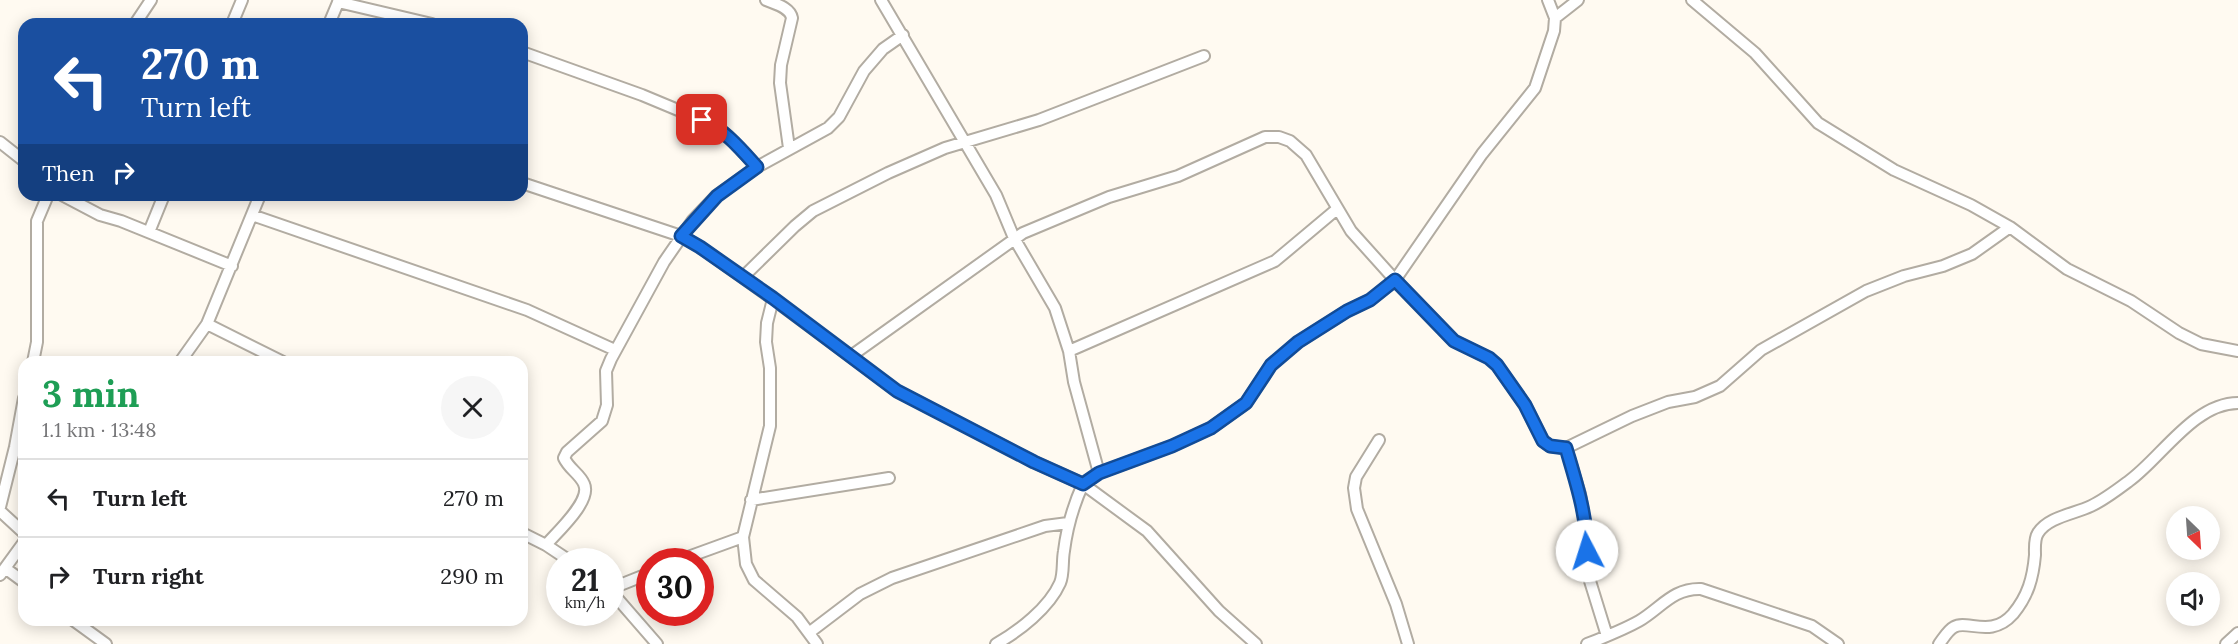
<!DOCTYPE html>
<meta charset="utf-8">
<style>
:root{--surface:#fff;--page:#f6f6f6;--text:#202124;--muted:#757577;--line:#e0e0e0}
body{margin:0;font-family:Lora,serif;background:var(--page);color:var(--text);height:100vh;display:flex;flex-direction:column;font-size:22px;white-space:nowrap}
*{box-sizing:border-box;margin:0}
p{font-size:20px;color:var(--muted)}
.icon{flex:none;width:33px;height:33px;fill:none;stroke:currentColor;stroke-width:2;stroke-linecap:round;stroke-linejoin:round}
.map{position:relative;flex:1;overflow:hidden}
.details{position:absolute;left:18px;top:356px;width:510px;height:270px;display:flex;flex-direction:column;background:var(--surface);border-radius:18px;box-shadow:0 3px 15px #0003}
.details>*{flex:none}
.guide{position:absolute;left:18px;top:18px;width:510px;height:183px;border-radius:18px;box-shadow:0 3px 15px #0003;background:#1a4fa0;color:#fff;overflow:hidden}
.needle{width:39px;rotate:155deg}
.controls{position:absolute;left:2166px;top:506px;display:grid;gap:12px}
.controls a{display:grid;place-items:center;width:54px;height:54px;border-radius:50%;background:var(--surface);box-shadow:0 3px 15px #0003;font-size:30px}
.speed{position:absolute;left:546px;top:548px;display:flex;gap:12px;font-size:30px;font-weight:700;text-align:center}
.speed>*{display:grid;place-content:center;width:78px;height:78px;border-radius:50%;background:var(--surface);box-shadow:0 3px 15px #0003;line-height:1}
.speed small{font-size:15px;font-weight:400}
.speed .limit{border:9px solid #d22;background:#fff;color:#111}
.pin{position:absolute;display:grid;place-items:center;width:51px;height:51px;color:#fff;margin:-26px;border-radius:12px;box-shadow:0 3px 9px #0006}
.me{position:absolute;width:66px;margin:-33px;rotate:355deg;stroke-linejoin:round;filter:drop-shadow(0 0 4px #0008)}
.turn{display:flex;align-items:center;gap:21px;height:126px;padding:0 24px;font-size:27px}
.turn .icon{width:78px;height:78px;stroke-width:2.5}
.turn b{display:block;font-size:42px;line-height:51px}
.then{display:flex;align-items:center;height:57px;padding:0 24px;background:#0003;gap:12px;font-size:22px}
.round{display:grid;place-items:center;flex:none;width:63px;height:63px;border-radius:32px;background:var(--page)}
.overview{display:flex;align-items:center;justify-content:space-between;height:102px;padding:0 24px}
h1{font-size:36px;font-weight:700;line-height:45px;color:#1e9e55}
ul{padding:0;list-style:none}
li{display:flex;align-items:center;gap:18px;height:78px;padding:0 24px;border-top:2px solid var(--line)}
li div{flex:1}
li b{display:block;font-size:22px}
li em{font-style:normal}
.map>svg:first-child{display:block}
</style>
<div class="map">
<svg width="2238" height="644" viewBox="0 0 2238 644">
<rect width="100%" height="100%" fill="#fffaf1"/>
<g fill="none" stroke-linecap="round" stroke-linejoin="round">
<defs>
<path id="minor" d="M766,0C775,4 790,7 792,18L781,65L780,83L789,148
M881,0L996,195L1014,238L1055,308L1069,351L1074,382L1099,473
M1692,0L1755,53L1818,123L1894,170L1971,205L2010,227L2067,269L2131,301L2179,333L2201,344L2238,351
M338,2L432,24
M1555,18L1578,0
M135,24L151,0
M232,24L242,0
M329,24L339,0
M522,52L642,95L714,125L728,136L757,167
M0,142L24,161
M522,183L681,236L700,247L773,299L897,391L1034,462L1083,484L1099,473L1172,446L1211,428L1246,403L1271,365L1298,342L1347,311L1370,300L1395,280L1482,154L1535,88L1554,31L1555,18L1548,0
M62,195L100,215L121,221L232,266
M252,215L527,310L615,350
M149,232L164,195
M743,277L795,226L813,211L888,173L945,148L1039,120L1204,56
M773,299L767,323L766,342L770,368V426L743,537L746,564L754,580L797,617L817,644
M207,324L283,362
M1069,351L1275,261L1337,209
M851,356L1023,233L1109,197L1178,176L1265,137H1279L1290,141L1306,155L1351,231L1395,280L1454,341L1489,358L1497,365L1525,405L1543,441L1550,446L1566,448L1632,416L1668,402L1695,397L1720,386L1761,350L1866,291L1904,276L1943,266L1972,254L2010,227
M33,362L37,342V221L48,195
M180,362L207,324L260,195
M1379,440L1356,477L1354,488L1357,509L1396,604L1408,644
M1566,448L1580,494L1587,536V566L1590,581L1607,636
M751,500L889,478
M0,507L15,447L24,398
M0,511L24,533
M522,533L546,545L570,561
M546,545C557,532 592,501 584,484C580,474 569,469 564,458L567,452L602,421L607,405L606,371L611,359L664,262L693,220L716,196L757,167L828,128L839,117L864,71L883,49L903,35
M677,561L743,537
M5,568L24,582
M0,575L24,542
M610,589L650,573
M610,590L657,644
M73,620L106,644
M810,632L860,594L892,578L1045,526L1068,523
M996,644C1019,631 1049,608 1060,583C1064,574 1062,561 1064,551C1067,527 1073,506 1083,484L1147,531L1219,611L1256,644
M1587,644C1605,637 1623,630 1639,621C1661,608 1673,588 1701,589L1812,626L1838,644
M1939,644C1943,639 1948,630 1954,627C1967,619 1991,639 2013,614C2028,596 2033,578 2035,555C2035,548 2034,539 2038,533C2048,517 2074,514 2091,506C2104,500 2117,490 2129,481C2161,458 2194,403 2238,403
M2226,644L2238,633"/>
</defs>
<use href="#minor" stroke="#b2aca2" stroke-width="14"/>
<use href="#minor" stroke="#fff" stroke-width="10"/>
</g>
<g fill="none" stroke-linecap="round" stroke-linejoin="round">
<defs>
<path id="route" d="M702,120C725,130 740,148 757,167L717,196L681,236L700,247L773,298L897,391L1034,462L1083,484L1099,473L1172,446L1211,428L1246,403L1271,365L1298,342L1347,311L1370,300L1395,280L1454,341L1489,358L1497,365L1525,405L1543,441L1550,446L1566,448C1576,482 1587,515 1587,551"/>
</defs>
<use href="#route" stroke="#114b97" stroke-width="15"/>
<use href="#route" stroke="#1a73e8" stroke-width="10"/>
</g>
</svg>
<div class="controls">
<a><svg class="needle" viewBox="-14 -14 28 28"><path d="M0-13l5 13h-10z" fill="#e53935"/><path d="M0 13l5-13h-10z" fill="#757577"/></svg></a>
<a><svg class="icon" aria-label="sound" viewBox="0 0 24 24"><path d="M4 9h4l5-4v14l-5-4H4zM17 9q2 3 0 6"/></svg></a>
</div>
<div class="speed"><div>21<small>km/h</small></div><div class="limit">30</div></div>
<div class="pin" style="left:702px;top:120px;background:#d93025"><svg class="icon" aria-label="arrive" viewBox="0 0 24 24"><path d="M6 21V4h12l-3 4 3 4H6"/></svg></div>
<svg class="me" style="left:1587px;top:551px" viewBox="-20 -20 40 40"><circle r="19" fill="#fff"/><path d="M0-13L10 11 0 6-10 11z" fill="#1a73e8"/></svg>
<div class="guide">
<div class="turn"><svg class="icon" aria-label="left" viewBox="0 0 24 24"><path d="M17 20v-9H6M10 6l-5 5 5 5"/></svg><div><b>270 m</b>Turn left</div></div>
<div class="then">Then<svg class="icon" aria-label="right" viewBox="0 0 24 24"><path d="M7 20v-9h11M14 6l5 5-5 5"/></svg></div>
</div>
<section class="details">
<div class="overview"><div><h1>3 min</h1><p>1.1 km · 13:48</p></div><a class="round"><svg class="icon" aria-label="close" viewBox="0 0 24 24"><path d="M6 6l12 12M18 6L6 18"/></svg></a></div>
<ul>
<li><svg class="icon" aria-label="left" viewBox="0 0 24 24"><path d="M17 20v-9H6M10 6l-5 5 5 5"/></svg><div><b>Turn left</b></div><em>270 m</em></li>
<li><svg class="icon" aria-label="right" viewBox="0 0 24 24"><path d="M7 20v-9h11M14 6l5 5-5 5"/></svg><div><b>Turn right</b></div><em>290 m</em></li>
</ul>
</section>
</div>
